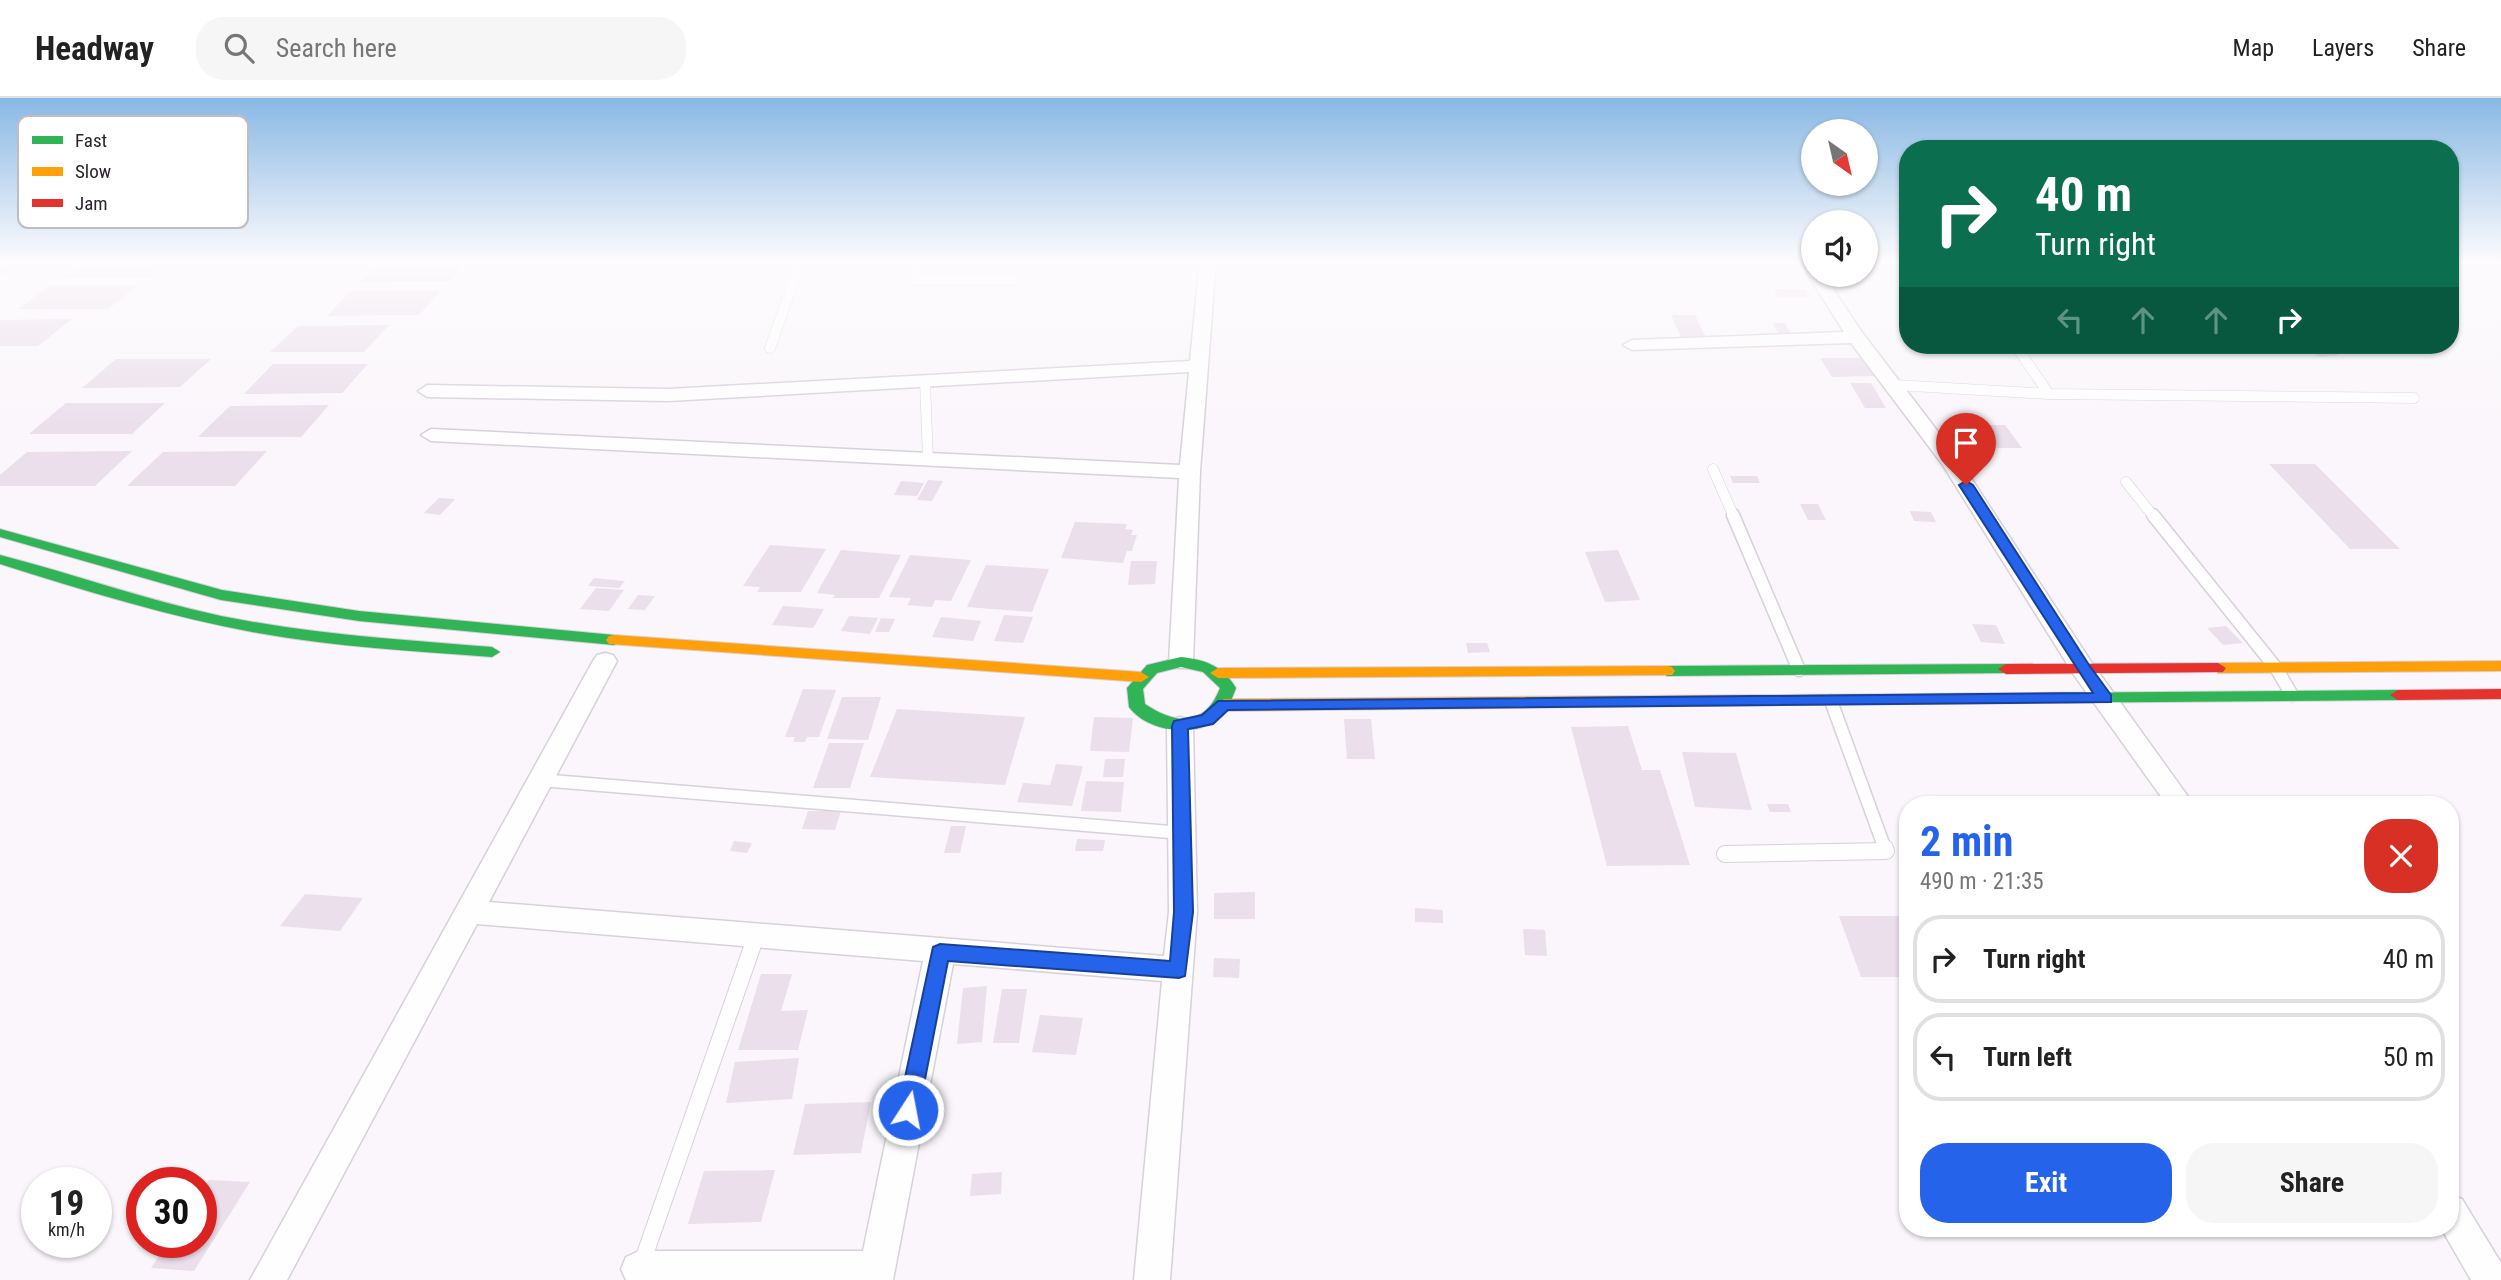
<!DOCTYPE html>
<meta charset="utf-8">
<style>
:root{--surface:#fff;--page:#f6f6f6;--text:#222;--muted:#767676;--line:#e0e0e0;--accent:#2563eb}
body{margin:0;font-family:"Roboto Condensed",sans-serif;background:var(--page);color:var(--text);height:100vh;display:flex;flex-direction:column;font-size:26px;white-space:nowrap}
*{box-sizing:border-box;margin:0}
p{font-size:23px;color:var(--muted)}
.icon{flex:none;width:38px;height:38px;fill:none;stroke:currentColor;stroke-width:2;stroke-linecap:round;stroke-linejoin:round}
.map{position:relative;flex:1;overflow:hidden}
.side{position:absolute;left:1899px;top:698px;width:560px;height:441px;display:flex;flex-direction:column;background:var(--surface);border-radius:28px;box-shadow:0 2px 5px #0004}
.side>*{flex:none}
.hud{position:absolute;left:1899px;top:42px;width:560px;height:214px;border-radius:28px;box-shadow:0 2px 5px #0004;background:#0b6e4f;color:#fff;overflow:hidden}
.needle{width:46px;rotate:146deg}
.controls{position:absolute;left:1801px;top:21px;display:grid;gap:14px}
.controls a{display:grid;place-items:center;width:77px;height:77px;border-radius:50%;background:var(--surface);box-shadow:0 2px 5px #0004;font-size:35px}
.speed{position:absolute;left:21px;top:1069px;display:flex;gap:14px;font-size:35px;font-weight:700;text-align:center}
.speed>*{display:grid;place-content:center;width:91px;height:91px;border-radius:50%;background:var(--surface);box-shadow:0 2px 5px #0004;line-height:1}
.speed small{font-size:18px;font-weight:400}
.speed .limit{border:10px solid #d22;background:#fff;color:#111}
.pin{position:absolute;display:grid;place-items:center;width:60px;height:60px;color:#fff;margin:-72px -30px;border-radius:50% 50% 50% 0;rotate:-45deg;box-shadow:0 0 7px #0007}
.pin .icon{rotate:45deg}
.me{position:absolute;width:77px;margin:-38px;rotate:11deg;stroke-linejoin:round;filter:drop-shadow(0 0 5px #0008)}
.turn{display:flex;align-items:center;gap:24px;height:147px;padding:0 21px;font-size:32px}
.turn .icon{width:91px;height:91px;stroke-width:2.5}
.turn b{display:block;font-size:49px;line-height:60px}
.lanes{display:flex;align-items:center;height:66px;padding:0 21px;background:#0003;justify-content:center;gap:35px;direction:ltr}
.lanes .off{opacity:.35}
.round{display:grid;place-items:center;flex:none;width:74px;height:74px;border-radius:28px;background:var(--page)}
.headline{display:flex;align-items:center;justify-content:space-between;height:119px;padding:0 21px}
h1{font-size:42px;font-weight:700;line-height:52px;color:var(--accent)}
.primary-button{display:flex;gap:14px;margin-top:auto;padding:14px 21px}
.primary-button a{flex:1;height:80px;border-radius:28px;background:var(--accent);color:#fff;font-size:28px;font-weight:700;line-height:80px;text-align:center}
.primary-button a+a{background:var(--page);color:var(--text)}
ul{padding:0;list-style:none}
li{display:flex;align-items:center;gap:21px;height:88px;margin:0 14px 10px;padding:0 7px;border:4px solid var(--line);border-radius:28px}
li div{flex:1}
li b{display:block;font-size:26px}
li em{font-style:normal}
header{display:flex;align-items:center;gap:42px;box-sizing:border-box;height:98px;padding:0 35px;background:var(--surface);border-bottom:2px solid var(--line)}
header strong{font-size:33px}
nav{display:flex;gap:38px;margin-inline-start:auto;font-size:24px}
.search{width:490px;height:63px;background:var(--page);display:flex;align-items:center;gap:18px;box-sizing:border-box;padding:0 24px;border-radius:28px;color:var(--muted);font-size:26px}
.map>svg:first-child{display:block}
</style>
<header>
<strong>Headway</strong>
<div class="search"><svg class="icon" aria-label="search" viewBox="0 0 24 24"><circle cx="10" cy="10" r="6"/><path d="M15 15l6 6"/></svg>Search here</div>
<nav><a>Map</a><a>Layers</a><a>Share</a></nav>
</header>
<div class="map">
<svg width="2501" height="1182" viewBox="0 0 2501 1182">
<rect width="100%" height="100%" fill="#faf6fb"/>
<path fill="#eadfeb" d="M0,162H26L5,177H0Z
M86,162H170L148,180H61Z
M383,162H469L450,183L362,184Z
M51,187H139L108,211H18Z
M1774,191H1805L1809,199H1778Z
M351,193H441L419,217L327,218Z
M1671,217H1695L1706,239H1681Z
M72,221L38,248H0V222Z
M1773,225H1785L1792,238H1780Z
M389,227L364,254H270L298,228Z
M2303,247H2325L2339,257L2318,259Z
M1820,260H1863L1875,278L1832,279Z
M116,261H211L180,289L82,290Z
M273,266H368L342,295L244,296Z
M1850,285H1871L1886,310H1865Z
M66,305H165L132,336H29Z
M329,307L301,339H198L230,308Z
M1961,327H2005L2022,350H1978Z
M132,353L95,388H0V377L27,354Z
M267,353L235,388H127L163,354Z
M2269,366H2315L2400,451H2350Z
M1730,378H1757L1760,385H1733Z
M928,382L943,383L932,403L917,402Z
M901,383L924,385L917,398L894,397Z
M439,400L455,401L440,417L424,415Z
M1800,406H1818L1826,422H1808Z
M1910,413L1931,414L1936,424L1914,423Z
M1075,424L1127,426L1125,431L1133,432L1131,437H1137L1132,453H1127L1123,465L1061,460Z
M770,447L826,451L801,494H757L760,489L743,488Z
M841,452L901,457L879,500H833L835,497L817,495Z
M1618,452L1640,502L1605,504L1585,454Z
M910,457L971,462L951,503L935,502L932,509L907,507L911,500L889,499Z
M1131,463H1157L1155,486L1128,487Z
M986,467L1049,471L1032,514L967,509Z
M594,480L625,483L619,490L588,488Z
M596,490L624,492L609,513L580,511Z
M638,497L655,498L645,512L628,511Z
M783,508L824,511L813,530L772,527Z
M1004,517L1033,519L1023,545L994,543Z
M849,518L878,520L870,536L841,533Z
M941,519L981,523L973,543L932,539Z
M881,520L895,521L889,534H875Z
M1972,526L1996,527L2005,546L1981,544Z
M2226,528L2243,545L2223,547L2207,530Z
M1466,545H1487L1490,554L1468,555Z
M803,591L836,592L819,639H807L805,644H793L795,639H785Z
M842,599H881L868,642L827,641Z
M897,611L1025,619L1005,687L870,679Z
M1094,619L1133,620L1129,654L1090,653Z
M1344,621H1371L1375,661H1347Z
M1628,628L1642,672H1660L1690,767L1607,768L1571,629Z
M829,645H864L850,690H813Z
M1682,654L1736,655L1752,712L1695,709Z
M1105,661H1125L1123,679H1103Z
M1056,666L1083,668L1072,708L1017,704L1023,685L1050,687Z
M1086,683L1124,684L1121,714L1081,713Z
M1767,706H1788L1791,714H1770Z
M808,713H841L835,732L802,731Z
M951,728H966L960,755H944Z
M1077,741L1105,742L1103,753H1075Z
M734,743L752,745L747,755L730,753Z
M1255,794V821H1214V795Z
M305,796L363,800L340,833L280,828Z
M1415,810L1443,812V825L1415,824Z
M1839,818H1900L1908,837V879H1861Z
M1523,831L1545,832L1547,858L1525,857Z
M1214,860L1240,861L1239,880L1213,879Z
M761,876H792L781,913L808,912L798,952H738Z
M987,888L982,944L957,946L963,890Z
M1002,891H1027L1019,945H993Z
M1040,917L1083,920L1076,957L1032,954Z
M799,960L792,1001L726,1005L735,964Z
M871,1004L861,1055L793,1057L805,1006Z
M775,1072L761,1124L688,1126L704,1073Z
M1002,1074L1001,1096L970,1098L972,1076Z
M209,1082L250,1084L194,1173L151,1170L168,1144H201V1093Z"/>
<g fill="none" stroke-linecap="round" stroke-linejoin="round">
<defs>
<path id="lane-far2" d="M920,162L914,182H1016
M2015,247L2049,296
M770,250L801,162
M925,283L928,362
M1895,287L2049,296L2414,300
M1713,371L1734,419
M2126,384L2154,419"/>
<path id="lane-far1" d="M1733,417L1799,572
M2153,417L2276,570L2292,597
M1831,603L1885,751
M540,682L1182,735"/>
<path id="lane" d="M1725,756L1886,753L1885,750
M636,1182L756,838"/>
<path id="street" d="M1200,162H1216L1200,374L1193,564L1189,570H1173L1169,564L1179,380L431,343L421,337L431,331L1180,367L1189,274L668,303L427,299L418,293L427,287L668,291L1190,263Z
M1810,173H1813V177H1824L1861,233L1958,360L2092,565L2194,707H2167L2074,577L1942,366L1851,245L1632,252L1623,247L1632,242L1844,234L1808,177Z
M605,555L613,557L617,563L489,804L1164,858L1169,814L1167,628L1171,622L1180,619L1189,622L1193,628L1197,814L1170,1182H1134L1162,883L953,866L893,1182H626L621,1171L626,1159L639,1153H863L923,863L477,826L287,1182H250L593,563L597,557Z
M2450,1097L2462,1101L2501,1165V1182H2471L2441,1130H2450Z"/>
<path id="fast" d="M0,431L222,492L359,513L614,537L622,542L614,547L359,523L221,502L0,439Z
M0,457C74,476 146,502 221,518C311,536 401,542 492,549L500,554L492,559C414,553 335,549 258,535C170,519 85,493 0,466Z
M1181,559C1206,562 1223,568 1236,590C1232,601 1228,611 1220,619C1197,641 1147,634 1129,609L1127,590L1147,567ZM1181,569L1203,574L1220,590C1205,629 1176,627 1145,606L1143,591L1157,575Z
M2006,566L2011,567L2014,571L2011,575L1667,578L1659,573L1667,568Z
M2398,592L2406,597L2398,602L1786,607L1778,602L1786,597Z"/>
<path id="slow" d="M614,537L1141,574L1149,579L1141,584L609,546L606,542L609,538Z
M2501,563V573L2218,575L2210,570L2218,565Z
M1667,568L1672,569L1675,573L1672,577L1218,580L1210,575L1218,570Z
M1786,597L1794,602L1786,607L1224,613L1216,607L1224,601Z"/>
<path id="jam" d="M2218,565L2226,570L2223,574L2006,576L1998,571L2006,566Z
M2501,591V601L2398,602L2390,597L2398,592Z"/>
</defs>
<use href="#lane-far2" stroke="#d7d1d9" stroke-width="11"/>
<use href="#lane-far1" stroke="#d7d1d9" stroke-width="15"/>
<use href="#lane" stroke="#d7d1d9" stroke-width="18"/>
<use href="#street" stroke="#d7d1d9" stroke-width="3"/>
<use href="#fast" stroke="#d7d1d9" stroke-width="2"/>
<use href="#slow" stroke="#d7d1d9" stroke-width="2"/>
<use href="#jam" stroke="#d7d1d9" stroke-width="2"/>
<use href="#lane-far2" stroke="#fefefe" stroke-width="10"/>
<use href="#lane-far1" stroke="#fefefe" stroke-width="12"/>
<use href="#lane" stroke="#fefefe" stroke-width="16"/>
<use href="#street" fill="#fefefe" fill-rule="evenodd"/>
<use href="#fast" fill="#30b455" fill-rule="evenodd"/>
<use href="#slow" fill="#ff9f0a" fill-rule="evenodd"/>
<use href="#jam" fill="#e5322d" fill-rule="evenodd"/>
</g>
<linearGradient id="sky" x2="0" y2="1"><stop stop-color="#89b8e4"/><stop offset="0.5" stop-color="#fdfbfd"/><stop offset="1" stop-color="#fdfbfd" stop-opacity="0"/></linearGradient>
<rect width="2501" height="327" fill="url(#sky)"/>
<path fill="#2563eb" stroke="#184099" stroke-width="2" d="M1966,383L1973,387L2089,567L2111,597V604L1228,612L1213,626L1188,631L1193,814L1185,878L1179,880L948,863L919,1012L916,1019L908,1022L901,1019L898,1012L933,849L940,846L1170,863L1174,814L1172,628L1174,623L1202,617L1218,603L2093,595L1959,387Z"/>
<rect x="18" y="18" width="230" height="112" rx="10" fill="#fff" stroke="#bfbdc0" stroke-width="2"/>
<rect x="32" y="38" width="31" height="8" fill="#30b455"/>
<rect x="32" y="69" width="31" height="9" fill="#ff9f0a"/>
<rect x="32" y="101" width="31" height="8" fill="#e5322d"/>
<g font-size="19" fill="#2b242e">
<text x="75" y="49">Fast</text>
<text x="75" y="80">Slow</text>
<text x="75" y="112">Jam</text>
</g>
</svg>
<div class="controls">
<a><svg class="needle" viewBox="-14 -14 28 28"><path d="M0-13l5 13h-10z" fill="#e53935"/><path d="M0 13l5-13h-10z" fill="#767676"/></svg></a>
<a><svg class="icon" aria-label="sound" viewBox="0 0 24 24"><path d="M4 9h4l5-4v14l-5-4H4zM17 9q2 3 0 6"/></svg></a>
</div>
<div class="speed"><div>19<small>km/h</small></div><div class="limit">30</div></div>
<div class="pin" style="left:1966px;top:387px;background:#d93025"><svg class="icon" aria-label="arrive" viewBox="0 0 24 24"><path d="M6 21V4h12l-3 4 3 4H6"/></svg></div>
<svg class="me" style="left:908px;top:1012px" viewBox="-20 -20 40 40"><circle r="17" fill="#2563eb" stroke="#fff" stroke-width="3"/><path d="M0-11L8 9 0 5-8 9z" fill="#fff"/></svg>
<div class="hud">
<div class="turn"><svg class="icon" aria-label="right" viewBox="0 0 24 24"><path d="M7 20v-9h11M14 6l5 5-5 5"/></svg><div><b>40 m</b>Turn right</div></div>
<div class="lanes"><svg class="icon off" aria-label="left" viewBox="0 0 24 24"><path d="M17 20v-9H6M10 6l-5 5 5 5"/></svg><svg class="icon off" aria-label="ahead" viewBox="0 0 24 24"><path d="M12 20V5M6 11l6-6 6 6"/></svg><svg class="icon off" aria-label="ahead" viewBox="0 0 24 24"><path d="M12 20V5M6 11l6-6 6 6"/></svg><svg class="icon" aria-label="right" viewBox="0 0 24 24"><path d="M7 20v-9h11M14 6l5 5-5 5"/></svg></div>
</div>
<section class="side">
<div class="headline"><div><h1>2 min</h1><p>490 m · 21:35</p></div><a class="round" style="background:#d93025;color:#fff"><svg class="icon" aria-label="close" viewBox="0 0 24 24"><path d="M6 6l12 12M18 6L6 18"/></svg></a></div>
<ul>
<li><svg class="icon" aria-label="right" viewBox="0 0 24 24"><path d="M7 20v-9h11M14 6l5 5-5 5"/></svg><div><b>Turn right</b></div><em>40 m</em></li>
<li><svg class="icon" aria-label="left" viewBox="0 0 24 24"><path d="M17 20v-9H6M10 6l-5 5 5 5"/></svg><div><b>Turn left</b></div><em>50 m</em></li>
</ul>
<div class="primary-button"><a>Exit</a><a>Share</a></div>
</section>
</div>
